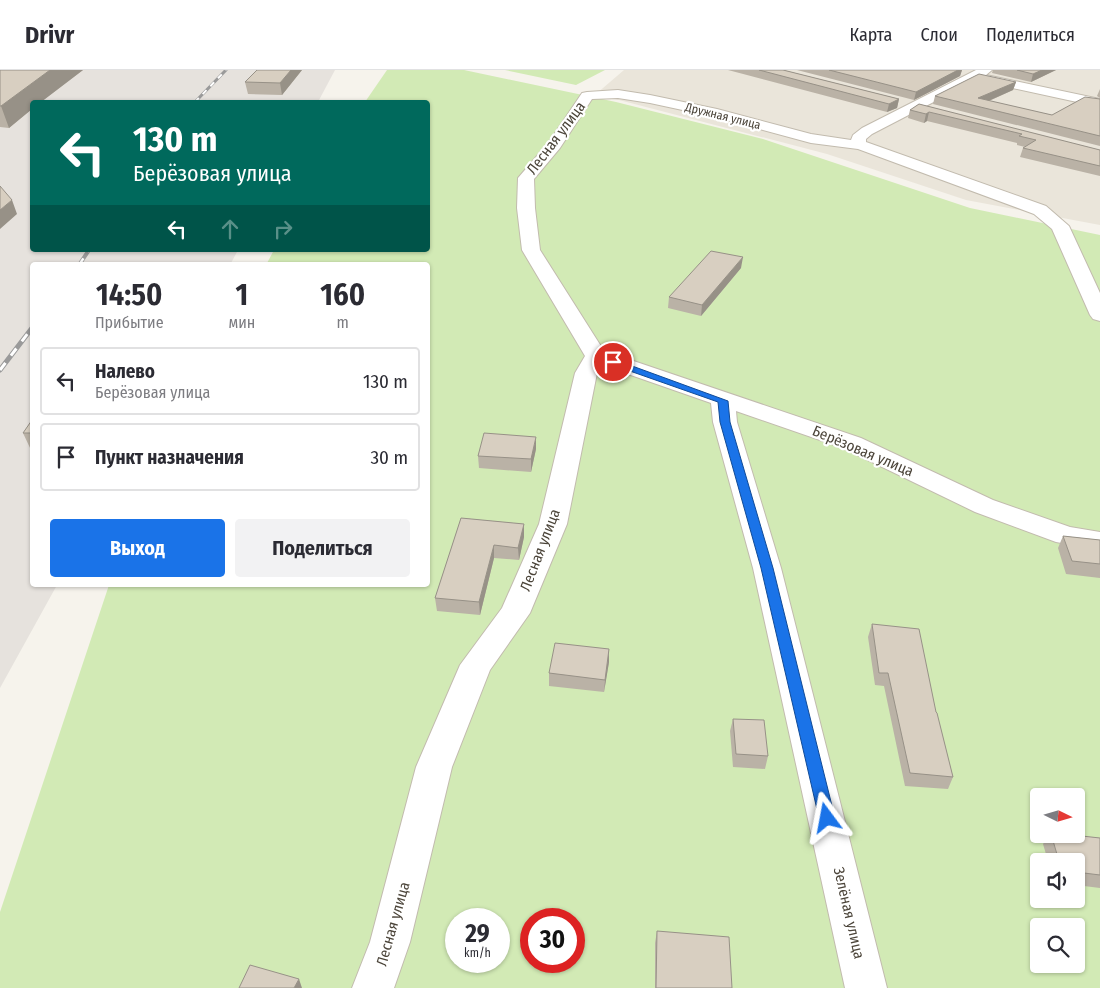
<!DOCTYPE html>
<html lang="ru">
<meta charset="utf-8">
<style>
:root{--surface:#fff;--page:#f2f2f3;--text:#2b2b33;--muted:#7c7c81;--line:#e1e1e2;--accent:#1a73e8}
body{margin:0;font-family:"Fira Sans Condensed",sans-serif;background:var(--page);color:var(--text);height:100vh;display:flex;flex-direction:column;font-size:19px;white-space:nowrap}
*{box-sizing:border-box;margin:0}
p{font-size:16px;color:var(--muted)}
.icon{flex:none;width:28px;height:28px;fill:none;stroke:currentColor;stroke-width:2;stroke-linecap:round;stroke-linejoin:round}
.map{position:relative;flex:1;overflow:hidden}
.drawer{position:absolute;left:30px;top:192px;width:400px;height:325px;display:flex;flex-direction:column;background:var(--surface);border-radius:5px;box-shadow:0 1px 4px #0004}
.drawer>*{flex:none}
.banner{position:absolute;left:30px;top:30px;width:400px;height:152px;border-radius:5px;box-shadow:0 1px 4px #0004;background:#00695c;color:#fff;overflow:hidden}
.needle{width:32px;rotate:95deg}
.tools{position:absolute;left:1030px;top:718px;display:grid;gap:10px}
.tools a{display:grid;place-items:center;width:55px;height:55px;border-radius:5px;background:var(--surface);box-shadow:0 1px 4px #0004;font-size:25px}
.speed{position:absolute;left:445px;top:838px;display:flex;gap:10px;font-size:25px;font-weight:700;text-align:center}
.speed>*{display:grid;place-content:center;width:65px;height:65px;border-radius:50%;background:var(--surface);box-shadow:0 1px 4px #0004;line-height:1}
.speed small{font-size:12px;font-weight:400}
.speed .limit{border:8px solid #d22;background:#fff;color:#111}
.pin{position:absolute;display:grid;place-items:center;width:42px;height:42px;color:#fff;margin:-21px;border:2px solid #fff;border-radius:50%;box-shadow:0 1px 5px #0007}
.me{position:absolute;width:55px;margin:-28px;rotate:347deg;stroke-linejoin:round;filter:drop-shadow(0 0 4px #0008)}
.turn{display:flex;align-items:center;gap:18px;height:105px;padding:0 20px;font-size:22px}
.turn .icon{width:65px;height:65px;stroke-width:2.5}
.turn b{display:block;font-size:35px;line-height:42px}
.lanes{display:flex;align-items:center;height:48px;padding:0 20px;background:#0003;justify-content:center;gap:25px;direction:ltr}
.lanes .off{opacity:.35}
.eta{display:flex;justify-content:space-evenly;align-items:center;height:85px;text-align:center}
.eta b{font-size:30px;font-weight:700;line-height:35px}
.primary-button{display:flex;gap:10px;margin-top:auto;padding:10px 20px}
.primary-button a{flex:1;height:58px;border-radius:5px;background:var(--accent);color:#fff;font-size:20px;font-weight:700;line-height:58px;text-align:center}
.primary-button a+a{background:var(--page);color:var(--text)}
ul{padding:0;list-style:none}
li{display:flex;align-items:center;gap:15px;height:68px;margin:0 10px 8px;padding:0 10px;border:2px solid var(--line);border-radius:5px}
li div{flex:1}
li b{display:block;font-size:19px}
li em{font-style:normal}
header{display:flex;align-items:center;gap:30px;box-sizing:border-box;height:70px;padding:0 25px;background:var(--surface);border-bottom:1px solid var(--line)}
header strong{font-size:24px}
nav{display:flex;gap:28px;margin-inline-start:auto;font-size:18px}
.map>svg:first-child{display:block}
</style>
<header>
<strong>Drivr</strong>
<nav><a>Карта</a><a>Слои</a><a>Поделиться</a></nav>
</header>
<div class="map">
<svg width="1100" height="918" viewBox="0 0 1100 918">
<rect width="100%" height="100%" fill="#f6f3ec"/>
<path fill="#eae5da" d="M624,0H1100V155L966,130L827,84L596,24Z"/>
<path fill="#e6e2dd" d="M0,0H335L318,32H32V180H238L230,195H32V515H57L0,618Z"/>
<path fill="#d2eab5" fill-rule="evenodd" d="M387,0H464L616,32L763,69L970,138L1100,165V918H0V842L109,515H428V195H266L274,180H428V32H365ZM1039,726H1076V764H1039ZM1039,791H1076V829H1039ZM456,849H499V891H456ZM531,849H574V891H531ZM1039,856H1076V894H1039Z
M505,0H605L576,15Z"/>
<g fill="none" stroke-linecap="round" stroke-linejoin="round">
<defs>
<path id="minor" d="M976,0H992L986,5L1100,29V37L976,10L872,64L866,69V72L1046,136L1069,156L1100,223V251L1093,249L1090,245L1052,159L1034,144L858,79L811,73L715,47L650,33L618,28L592,29L560,78L534,109L535,138L540,180L604,281L861,368L993,430L1070,457L1100,462V480L1056,472L975,442L843,378L736,341L737,352L781,498L887,918H845L753,498L713,352L711,333L602,295L597,303L567,454L530,543L490,600L452,697L410,872L394,918H352L370,872L416,697L460,595L502,538L539,454L575,303L585,286L522,180L517,138L518,108L549,72L582,23L587,22L618,20L650,25L717,39L811,64L851,70L853,65L862,58Z"/>
</defs>
<use href="#minor" stroke="#c2bbae" stroke-width="2"/>
<use href="#minor" fill="#fff" fill-rule="evenodd"/>
<defs>
<path id="rail-far2" d="M195,32L226,0"/>
<path id="rail-far1" d="M79,195L89,180"/>
<path id="rail" d="M0,300L32,258"/>
</defs>
<use href="#rail-far2" stroke="#9a9a9a" stroke-width="3"/>
<use href="#rail-far1" stroke="#9a9a9a" stroke-width="4"/>
<use href="#rail" stroke="#9a9a9a" stroke-width="5"/>
<use href="#rail-far2" stroke="#fff" stroke-width="2" stroke-dasharray="5.5" stroke-linecap="butt"/>
<use href="#rail-far1" stroke="#fff" stroke-width="2.5" stroke-dasharray="8" stroke-linecap="butt"/>
<use href="#rail" stroke="#fff" stroke-width="3" stroke-dasharray="9" stroke-linecap="butt"/>
</g>
<path fill="#bab2a6" d="M0,0H83L41,32H32V39L9,58L0,57Z
M257,0H302L282,25L248,24L245,12Z
M728,0H783L899,29L897,38L887,42Z
M797,0H962L960,6L914,30Z
M993,0H1056L1031,12L992,3Z
M1016,12L1013,20L989,31L1052,45L1100,29V76L933,34L935,26Z
M1100,19V28L1097,26Z
M919,34L1100,80V106L1020,87L1023,78L1025,77L1017,75V73L927,51L924,53L908,48L910,40Z
M741,198L701,246L668,238L669,227Z
M32,350V380H31L23,363Z
M536,379L531,402L479,398L478,386Z
M461,448L524,454V467L519,490L494,488L480,545L437,541L435,528Z
M1063,466L1100,470V508L1066,504L1058,478Z
M872,554L936,642L953,707L948,719L905,716L884,616L875,615L868,567Z
M609,579V592L604,622L549,616V603Z
M733,649L768,686L765,699L733,697L730,661Z
M1050,764H1064L1100,768V818L1076,815V791H1048L1043,774Z
M657,861L732,918H655V873Z"/>
<path fill="#979187" d="M50,0H83L41,32H32V39L9,58L1,36Z
M291,0H302L282,25L280,13Z
M958,0H962L960,6L914,30L916,22Z
M1042,0H1056L1031,12L1033,4Z
M1016,12L1013,20L977,36L978,28Z
M899,29L897,38L887,42L889,34Z
M929,42L927,51L924,53L926,44Z
M12,130L17,144L0,159V140Z
M743,187L741,198L701,246L702,235Z
M536,367V379L531,402V389Z
M524,454V467L519,490L518,478Z
M494,475V488L480,545L479,532Z
M609,579V592L604,622L605,610Z
M299,909L302,918H294Z"/>
<path fill="#d8cfc1" stroke="#979187" d="M0,0H50L1,36H0Z
M257,0H291L280,13L245,12Z
M759,0H783L899,29L889,34Z
M829,0H958L916,22Z
M1017,0H1042L1033,4Z
M979,4L1016,12L978,28L1052,45L1085,27L1100,29V66L935,26Z
M919,34L1100,80V96L1023,78L1036,70L1019,66L1022,64L929,42L926,44L910,40Z
M0,116L12,130L0,140Z
M711,181L743,187L702,235L669,227Z
M32,350V363H23Z
M484,363L536,367L531,389L478,386Z
M461,448L524,454L518,478L494,475L479,532L435,528Z
M1063,466L1100,470V494L1072,491Z
M872,554L919,559L936,642L937,643L953,707L910,703L888,603H879Z
M555,573L609,579L605,610L549,603Z
M733,649L764,650L768,686L736,684Z
M1051,764H1064L1100,768V805L1076,802V791H1059Z
M657,861L729,867L732,918H656Z
M250,895L299,909L294,918H239Z"/>
<path fill="#1a73e8" stroke="#114b97" d="M613,289L728,331L730,352L773,498L835,748L833,753L827,755L822,753L819,748L761,498L720,352L718,332L610,294V290Z"/>
<g text-anchor="middle" stroke-width="4.5" stroke-linejoin="round" paint-order="stroke">
<g font-size="12" fill="#4b4439" stroke="#fff">
<text transform="translate(723 46) rotate(14)" y="4">Дружная улица</text>
</g>
<g font-size="15" fill="#4b4439" stroke="#fff">
<text transform="translate(556 68) rotate(-53)" y="5">Лесная улица</text>
<text transform="translate(863 381) rotate(23)" y="5">Берёзовая улица</text>
<text transform="translate(540 480) rotate(-69)" y="5">Лесная улица</text>
<text transform="translate(849 843) rotate(77)" y="5">Зелёная улица</text>
<text transform="translate(393 854) rotate(-74)" y="5">Лесная улица</text>
</g>
</g>
</svg>
<div class="tools">
<a><svg class="needle" viewBox="-14 -14 28 28"><path d="M0-13l5 13h-10z" fill="#e53935"/><path d="M0 13l5-13h-10z" fill="#7c7c81"/></svg></a>
<a><svg class="icon" aria-label="sound" viewBox="0 0 24 24"><path d="M4 9h4l5-4v14l-5-4H4zM17 9q2 3 0 6"/></svg></a>
<a><svg class="icon" aria-label="search" viewBox="0 0 24 24"><circle cx="10" cy="10" r="6"/><path d="M15 15l6 6"/></svg></a>
</div>
<div class="speed"><div>29<small>km/h</small></div><div class="limit">30</div></div>
<div class="pin" style="left:613px;top:292px;background:#d93025"><svg class="icon" aria-label="arrive" viewBox="0 0 24 24"><path d="M6 21V4h12l-3 4 3 4H6"/></svg></div>
<svg class="me" style="left:827px;top:748px" viewBox="-20 -20 40 40"><path d="M0-17L14 15 0 8-14 15z" fill="#1a73e8" stroke="#fff" stroke-width="4"/></svg>
<div class="banner">
<div class="turn"><svg class="icon" aria-label="left" viewBox="0 0 24 24"><path d="M17 20v-9H6M10 6l-5 5 5 5"/></svg><div><b>130 m</b>Берёзовая улица</div></div>
<div class="lanes"><svg class="icon" aria-label="left" viewBox="0 0 24 24"><path d="M17 20v-9H6M10 6l-5 5 5 5"/></svg><svg class="icon off" aria-label="ahead" viewBox="0 0 24 24"><path d="M12 20V5M6 11l6-6 6 6"/></svg><svg class="icon off" aria-label="right" viewBox="0 0 24 24"><path d="M7 20v-9h11M14 6l5 5-5 5"/></svg></div>
</div>
<section class="drawer">
<div class="eta">
<div><b>14:50</b><p>Прибытие</p></div>
<div><b>1</b><p>мин</p></div>
<div><b>160</b><p>m</p></div>
</div>
<ul>
<li><svg class="icon" aria-label="left" viewBox="0 0 24 24"><path d="M17 20v-9H6M10 6l-5 5 5 5"/></svg><div><b>Налево</b><p>Берёзовая улица</p></div><em>130 m</em></li>
<li><svg class="icon" aria-label="arrive" viewBox="0 0 24 24"><path d="M6 21V4h12l-3 4 3 4H6"/></svg><div><b>Пункт назначения</b></div><em>30 m</em></li>
</ul>
<div class="primary-button"><a>Выход</a><a>Поделиться</a></div>
</section>
</div>
